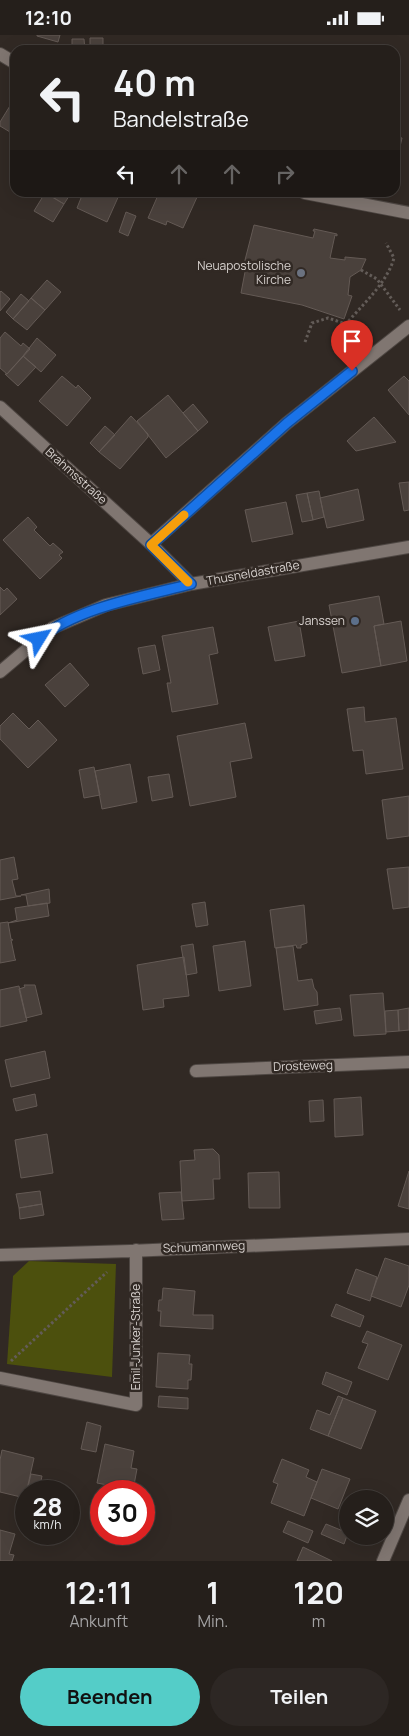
<!DOCTYPE html>
<html lang="de">
<meta charset="utf-8">
<style>
:root{--surface:#251f1b;--page:#2d2724;--text:#f1f3f6;--muted:#a3a2a3;--line:#423d3a;--accent:#54cdc8}
body{margin:0;font-family:Manrope,sans-serif;background:var(--page);color:var(--text);height:100vh;display:flex;flex-direction:column;font-size:19px;white-space:nowrap}
*{box-sizing:border-box;margin:0}
p{font-size:16px;color:var(--muted)}
.icon{flex:none;width:28px;height:28px;fill:none;stroke:currentColor;stroke-width:2;stroke-linecap:round;stroke-linejoin:round}
.map{position:relative;height:1526px;overflow:hidden}
.side{display:flex;flex-direction:column;background:var(--surface);flex:1}
.side>*{flex:none}
.top-card{position:absolute;left:10px;top:10px;width:390px;height:152px;border-radius:15px;box-shadow:0 5px 20px #0002,0 0 0 1px var(--line);background:#251f1b;color:var(--text);overflow:hidden}
.buttons{position:absolute;left:339px;top:1455px;display:grid;gap:10px}
.buttons a{display:grid;place-items:center;width:55px;height:55px;border-radius:50%;background:var(--surface);box-shadow:0 5px 20px #0002,0 0 0 1px var(--line);font-size:25px}
.speed{position:absolute;left:15px;top:1445px;display:flex;gap:10px;font-size:25px;font-weight:700;text-align:center}
.speed>*{display:grid;place-content:center;width:65px;height:65px;border-radius:50%;background:var(--surface);box-shadow:0 5px 20px #0002,0 0 0 1px var(--line);line-height:1}
.speed small{font-size:12px;font-weight:400}
.speed .limit{border:8px solid #d22;background:#fff;color:#111}
.pin{position:absolute;display:grid;place-items:center;width:42px;height:42px;color:#fff;margin:-51px -21px;border-radius:50% 50% 50% 0;rotate:-45deg;box-shadow:0 0 5px #0007}
.pin .icon{rotate:45deg}
.me{position:absolute;width:55px;margin:-28px;rotate:55deg;stroke-linejoin:round;filter:drop-shadow(0 0 4px #0008)}
.turn{display:flex;align-items:center;gap:18px;height:105px;padding:0 20px;font-size:22px}
.turn .icon{width:65px;height:65px;stroke-width:2.5}
.turn b{display:block;font-size:35px;line-height:42px}
.lanes{display:flex;align-items:center;height:48px;padding:0 20px;background:#0003;justify-content:center;gap:25px;direction:ltr}
.lanes .off{opacity:.35}
.eta{display:flex;justify-content:space-evenly;align-items:center;height:85px;text-align:center}
.eta b{font-size:30px;font-weight:700;line-height:35px}
.cta{display:flex;gap:10px;margin-top:auto;padding:10px 20px}
.cta a{flex:1;height:58px;border-radius:30px;background:var(--accent);color:#111;font-size:20px;font-weight:700;line-height:58px;text-align:center}
.cta a+a{background:var(--page);color:var(--text)}
.status{display:flex;justify-content:space-between;align-items:center;height:35px;padding:0 25px;background:var(--surface);direction:ltr}
.status svg{height:14px;fill:currentColor}
.map>svg:first-child{display:block}
</style>
<div class="status"><b>12:10</b><svg viewBox="0 0 49 12"><path d="M0 12V9h3v3zM5 12V6h3v6zM10 12V3h3v9zM15 12V0h3v12zM26 1h20v11H26zM47 4h2v5h-2z"/></svg></div>
<div class="map">
<svg width="409" height="1526" viewBox="0 0 409 1526">
<rect width="100%" height="100%" fill="#312924"/>
<path fill="#4c500d" d="M29,1226L116,1229L112,1342L7,1329L13,1241Z"/>
<path fill="#4a413c" stroke="#645a55" d="M37,0H60L58,7L37,1Z
M90,3H103V15H90Z
M72,4H84L85,15H72Z
M13,66L15,68V100L0,91V87Z
M395,101L402,103L395,133Z
M45,158L64,169L53,187L34,176Z
M46,158H71L64,169Z
M83,158H120L107,187L77,173Z
M159,158H191L198,160L183,193L167,186L166,190L148,183Z
M126,177L136,181L128,201L119,197Z
M254,190L313,203L315,196H313L314,194L337,199V201L335,200L330,223L345,225V222L366,224L361,235L350,242L348,260L352,261L344,284L302,270L241,258L245,237H244L245,230L244,229Z
M47,245L61,257L45,275L31,263Z
M1,256L10,264L0,276V257Z
M21,259L29,266L13,284L6,277Z
M31,263L45,275L27,295L13,284Z
M5,297L21,311L23,308L30,314L7,339L0,333V303Z
M37,303L56,320L41,337L23,321Z
M23,321L36,332L18,351L5,339H7Z
M62,341L76,353L78,350L91,363L67,391L39,366Z
M404,341L409,346V380L388,355Z
M168,360L198,396L166,423L137,386Z
M193,369L208,387L198,396L183,378Z
M131,381L148,399V402L120,434L99,417Z
M374,382L396,407L356,416L347,406Z
M105,391L115,400L99,417L90,408Z
M409,447V475L404,476L399,448Z
M358,454L364,485L327,493L320,463Z
M319,456L324,482L313,485L307,458Z
M307,458L313,485L302,487L296,460Z
M286,467L293,499L252,507L245,475Z
M28,482L37,492L34,495L50,511L53,508L63,517L59,520L62,523L40,544L3,505Z
M0,552L4,556L7,553L17,564L0,580Z
M379,561L384,589L374,591L381,631L342,638L329,570Z
M299,586L305,621L275,626L268,592Z
M401,586L407,626L381,631L374,591Z
M213,592L218,618L209,620L218,669L172,677L167,648H171L162,601Z
M155,610L160,635L143,639L138,613Z
M70,628L89,650L65,672L45,650Z
M364,672L365,687L396,683L403,734L366,739L363,715L353,716L347,674Z
M13,678L29,694L38,685L57,705L28,733L0,704V691Z
M245,688L252,723L230,727L236,762L190,771L177,701Z
M130,729L137,767L102,774L95,736Z
M94,732L100,760L84,763L79,735Z
M169,739L173,762L152,766L148,742Z
M409,761V801L387,804L382,765Z
M14,822L18,844L12,845L16,861H21L0,865V825Z
M409,832V872L393,874L387,834Z
M49,854L50,868L28,871L26,860H21Z
M205,867L208,890L196,892L192,869Z
M47,868L49,881L8,888L17,885L15,873Z
M304,870L307,908L301,910V913H297L296,910L275,913L270,875Z
M8,887L11,904L13,905H11L15,924L16,925L0,928V888Z
M245,906L251,951L219,956L213,911Z
M193,909L197,938L186,940L181,911Z
M293,911L298,946L312,944L314,953L317,957L318,970L284,975L276,913Z
M184,922L189,961L163,964L164,972L143,975L137,930Z
M24,950H35L42,979L26,983L19,954L25,952Z
M19,951L27,986L0,992V955Z
M383,958L386,999L354,1001L350,960Z
M340,973L342,985L316,989L314,976Z
M409,973V995L399,996L398,975Z
M398,975L399,996L386,997L385,976Z
M45,1016L50,1043L11,1052L5,1025Z
M35,1059L37,1071L16,1076L13,1064Z
M361,1062L363,1100L335,1102L334,1064Z
M323,1065L324,1086L310,1087L309,1066Z
M47,1099L53,1138L21,1143L15,1105Z
M213,1114L219,1120L220,1144H213L214,1164L182,1166L180,1126L195,1125L194,1115Z
M409,1136V1174L398,1171Z
M279,1137L280,1173H249L248,1138Z
M40,1156L42,1169L19,1173L16,1159Z
M181,1157L184,1184L162,1185L159,1158Z
M42,1169L44,1180L20,1184L19,1173Z
M385,1223L409,1231V1250L401,1272L371,1261Z
M356,1234L377,1242L370,1266L347,1258Z
M163,1253L195,1256L193,1280H213V1294L160,1291L161,1276H158L159,1265H162Z
M336,1269L364,1281L360,1292L331,1281Z
M367,1296L402,1310L388,1345L358,1333L368,1309L362,1307Z
M158,1318L190,1320L189,1329H192L191,1345H188V1354L156,1352Z
M326,1337L352,1347L347,1360L322,1349Z
M159,1361L188,1363V1374L158,1372Z
M338,1361L343,1363L328,1401L310,1394L317,1375L330,1380Z
M343,1363L376,1376L361,1414L328,1401Z
M87,1387L101,1391L96,1417L81,1414Z
M105,1409L134,1416L131,1433L137,1434L133,1455L97,1448Z
M2,1415L34,1423L25,1463L0,1457V1425Z
M282,1424L309,1435L306,1442L317,1447L304,1481L271,1468L278,1449L273,1447Z
M322,1434L350,1444L338,1474L311,1463Z
M31,1439L42,1441L39,1456H27Z
M288,1486L313,1496L308,1508L283,1497Z
M326,1489L348,1498L344,1509L321,1499Z
M0,1495L15,1499L9,1519L14,1520L12,1526H0Z
M303,1512L332,1526H297Z"/>
<g fill="none" stroke-linecap="round" stroke-linejoin="round">
<defs>
<path id="minor" d="M0,19L15,28
M305,158L409,178
M0,372L151,509
M191,549L151,509L287,388L409,291
M0,637L52,593L106,570L191,549L409,512
M196,1036L409,1027
M0,1220L130,1216L409,1204
M0,1343L136,1370V1215
M383,1526L409,1465"/>
</defs>
<use href="#minor" stroke="#4e4743" stroke-width="14"/>
<path stroke="#635c58" stroke-width="3" stroke-dasharray="2.5 2.5" stroke-linecap="butt" d="M361,235L377,244L400,275
M305,307L312,288L328,283L346,289C363,269 387,248 394,223L386,208
M11,1326L107,1237"/>
<use href="#minor" stroke="#807671" stroke-width="12"/>
</g>
<g fill="none" stroke-linecap="round" stroke-linejoin="round">
<defs>
<path id="route" d="M39,604C76,573 144,561 191,549L151,510L287,388L352,336"/>
</defs>
<use href="#route" stroke="#114b97" stroke-width="12"/>
<use href="#route" stroke="#1a73e8" stroke-width="9"/>
<path stroke="#f59e0b" stroke-width="9" d="M184,480L151,510L188,547"/>
</g>
<circle fill="#6b7280" stroke="#312924" stroke-width="2" cx="301" cy="238" r="5"/>
<circle fill="#5c6f8a" stroke="#312924" stroke-width="2" cx="355" cy="586" r="5"/>
<g text-anchor="middle" stroke-width="5" stroke-linejoin="round" paint-order="stroke">
<g font-size="12" fill="#d7d1ce" stroke="#312924" text-anchor="end">
<text x="291" y="235">Neuapostolische<tspan x="291" dy="14">Kirche</tspan></text>
<text x="345" y="590">Janssen</text>
</g>
<g font-size="12" fill="#d7d1ce" stroke="#312924">
<text transform="translate(76 441) rotate(42)" y="4">Brahmsstraße</text>
<text transform="translate(253 538) rotate(-10)" y="4">Thusneldastraße</text>
<text transform="translate(303 1031) rotate(-2)" y="4">Drosteweg</text>
<text transform="translate(204 1212) rotate(-2)" y="4">Schumannweg</text>
<text transform="translate(136 1302) rotate(-90)" y="4">Emil-Junker-Straße</text>
</g>
</g>
</svg>
<div class="buttons">
<a><svg class="icon" aria-label="layers" viewBox="0 0 24 24"><path d="M12 4l9 5-9 5-9-5zM3 14l9 5 9-5"/></svg></a>
</div>
<div class="speed"><div>28<small>km/h</small></div><div class="limit">30</div></div>
<div class="pin" style="left:352px;top:336px;background:#d93025"><svg class="icon" aria-label="arrive" viewBox="0 0 24 24"><path d="M6 21V4h12l-3 4 3 4H6"/></svg></div>
<svg class="me" style="left:39px;top:604px" viewBox="-20 -20 40 40"><path d="M0-17L14 15 0 8-14 15z" fill="#1a73e8" stroke="#fff" stroke-width="4"/></svg>
<div class="top-card">
<div class="turn"><svg class="icon" aria-label="left" viewBox="0 0 24 24"><path d="M17 20v-9H6M10 6l-5 5 5 5"/></svg><div><b>40 m</b>Bandelstraße</div></div>
<div class="lanes"><svg class="icon" aria-label="left" viewBox="0 0 24 24"><path d="M17 20v-9H6M10 6l-5 5 5 5"/></svg><svg class="icon off" aria-label="ahead" viewBox="0 0 24 24"><path d="M12 20V5M6 11l6-6 6 6"/></svg><svg class="icon off" aria-label="ahead" viewBox="0 0 24 24"><path d="M12 20V5M6 11l6-6 6 6"/></svg><svg class="icon off" aria-label="right" viewBox="0 0 24 24"><path d="M7 20v-9h11M14 6l5 5-5 5"/></svg></div>
</div>
</div>
<section class="side">
<div class="eta">
<div><b>12:11</b><p>Ankunft</p></div>
<div><b>1</b><p>Min.</p></div>
<div><b>120</b><p>m</p></div>
</div>
<div class="cta"><a>Beenden</a><a>Teilen</a></div>
</section>
